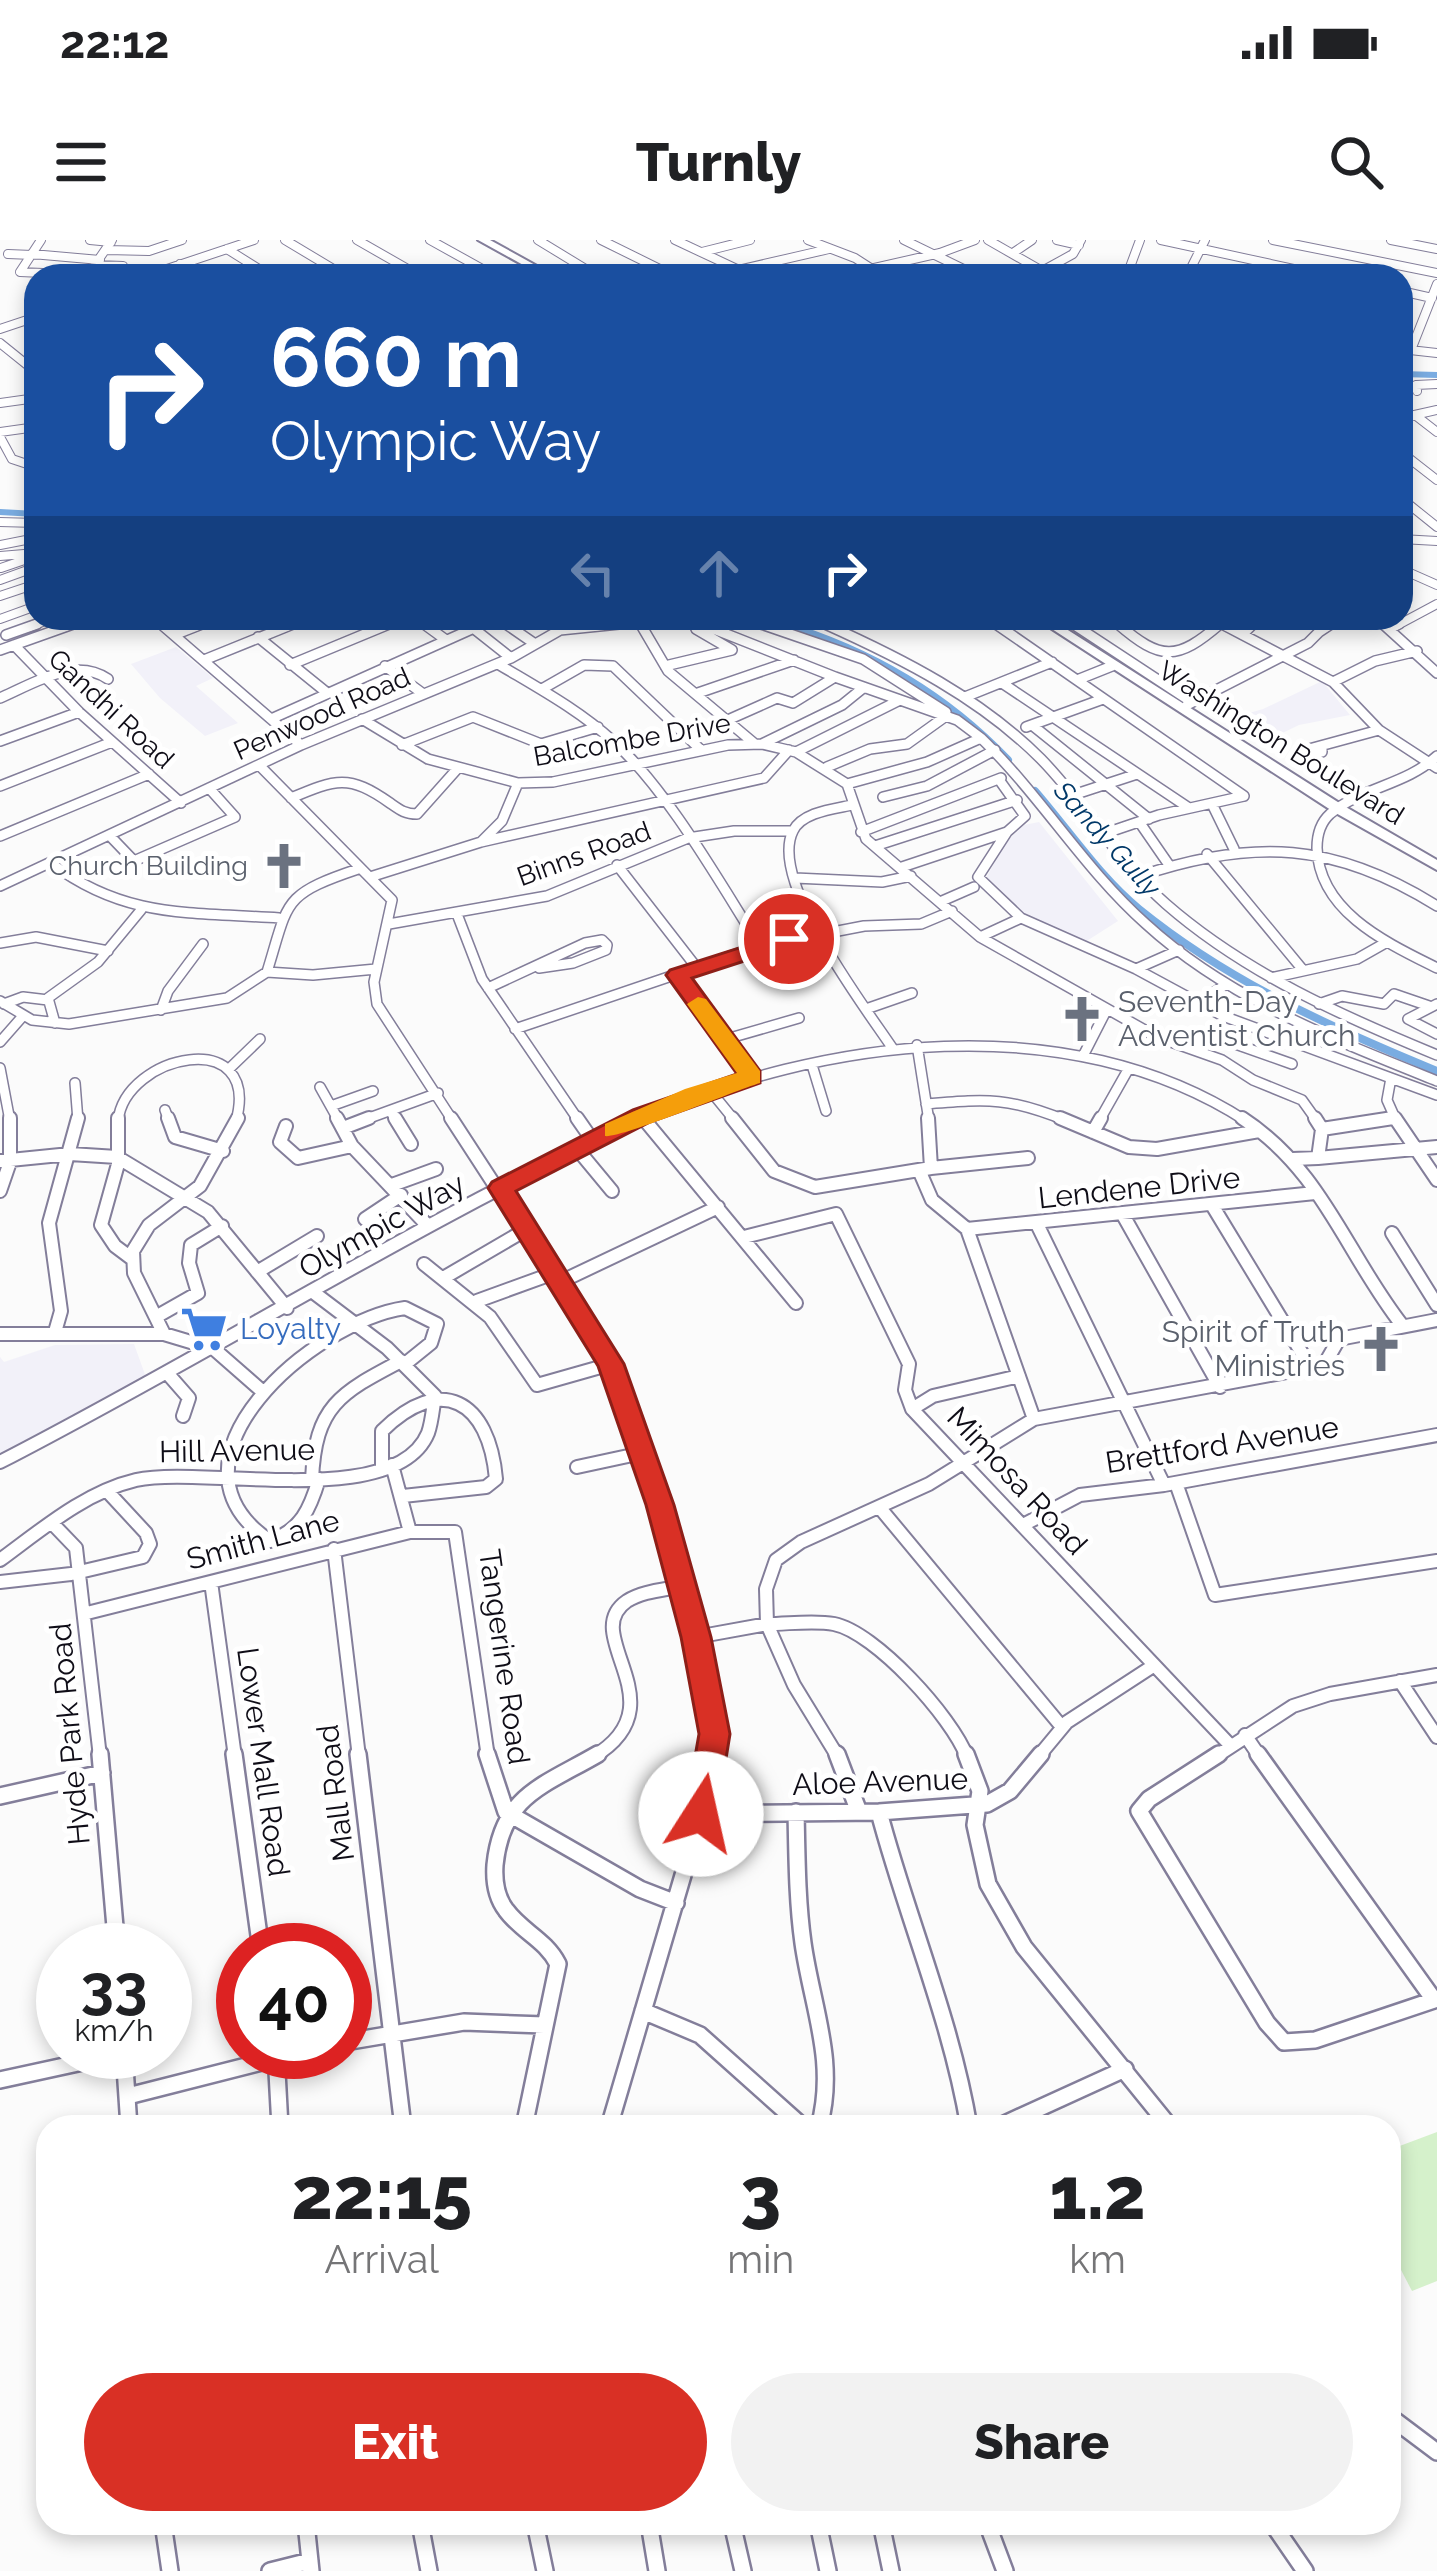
<!DOCTYPE html>
<style>
:root{--surface:#fff;--page:#f2f2f2;--text:#202124;--muted:#757577;--accent:#d93025}
body{margin:0;font-family:Raleway,sans-serif;background:var(--page);color:var(--text);height:100vh;display:flex;flex-direction:column;font-size:45px;white-space:nowrap}
*{box-sizing:border-box;margin:0}
p{font-size:39px;color:var(--muted)}
.icon{flex:none;width:66px;height:66px;fill:none;stroke:currentColor;stroke-width:2;stroke-linecap:round;stroke-linejoin:round}
.map{position:relative;flex:1;overflow:hidden}
.sheet{position:absolute;left:36px;top:1875px;width:1365px;height:420px;display:flex;flex-direction:column;background:var(--surface);border-radius:36px;box-shadow:0 6px 18px #0003}
.sheet>*{flex:none}
.top-card{position:absolute;left:24px;top:24px;width:1389px;height:366px;border-radius:36px;box-shadow:0 6px 18px #0003;background:#1a4fa0;color:#fff;overflow:hidden}
.speed{position:absolute;left:36px;top:1683px;display:flex;gap:24px;font-size:60px;font-weight:700;text-align:center}
.speed>*{display:grid;place-content:center;width:156px;height:156px;border-radius:50%;background:var(--surface);box-shadow:0 6px 18px #0003;line-height:1}
.speed small{font-size:30px;font-weight:400}
.speed .limit{border:18px solid #d22;background:#fff;color:#111}
.pin{position:absolute;display:grid;place-items:center;width:102px;height:102px;color:#fff;margin:-51px;border:6px solid #fff;border-radius:50%;box-shadow:0 3px 12px #0007}
.me{position:absolute;width:132px;margin:-66px;rotate:10deg;stroke-linejoin:round;filter:drop-shadow(0 0 9px #0008)}
.turn{display:flex;align-items:center;gap:42px;height:252px;padding:0 48px;font-size:54px}
.turn .icon{width:156px;height:156px;stroke-width:2.5}
.turn b{display:block;font-size:84px;line-height:102px}
.lanes{display:flex;align-items:center;height:114px;padding:0 48px;background:#0003;justify-content:center;gap:60px;direction:ltr}
.lanes .off{opacity:.35}
.eta{display:flex;justify-content:space-evenly;align-items:center;height:204px;text-align:center}
.eta b{font-size:72px;font-weight:800;line-height:84px}
.primary-button{display:flex;gap:24px;margin-top:auto;padding:24px 48px}
.primary-button a{flex:1;height:138px;border-radius:72px;background:var(--accent);color:#fff;font-size:48px;font-weight:800;line-height:138px;text-align:center}
.primary-button a+a{background:var(--page);color:var(--text)}
.status{display:flex;justify-content:space-between;align-items:center;height:84px;padding:0 60px;background:var(--surface);direction:ltr}
.status svg{height:33px;fill:currentColor}
header{display:flex;justify-content:space-between;align-items:center;height:156px;padding:0 48px;background:var(--surface);font-size:54px;font-weight:800}
.map>svg:first-child{display:block}
</style>
<div class="status"><b>22:12</b><svg viewBox="0 0 49 12"><path d="M0 12V9h3v3zM5 12V6h3v6zM10 12V3h3v9zM15 12V0h3v12zM26 1h20v11H26zM47 4h2v5h-2z"/></svg></div>
<header><svg class="icon" aria-label="menu" viewBox="0 0 24 24"><path d="M4 6h16M4 12h16M4 18h16"/></svg>Turnly<svg class="icon" aria-label="search" viewBox="0 0 24 24"><circle cx="10" cy="10" r="6"/><path d="M15 15l6 6"/></svg></header>
<div class="map">
<svg width="1437" height="2331" viewBox="0 0 1437 2331">
<rect width="100%" height="100%" fill="#fbfbfb"/>
<path fill="#f2f1f9" d="M176,407L213,438L196,446L238,483L205,496L160,458L131,424Z
M1322,441L1350,475L1299,485L1262,503L1225,480L1263,469Z
M1039,582L1118,681L1082,704L1030,678L986,638L1006,602L1024,585Z
M134,1104L147,1140L0,1218V1117L4,1122L55,1105Z"/>
<path fill="#d5f1cb" d="M1437,1892V2041L1412,2051L1389,2007V1910Z"/>
<g fill="none" stroke-linecap="round" stroke-linejoin="round">
<path stroke="#7aace1" stroke-width="6" d="M1401,134L1437,135
M0,272L36,274
M763,378L792,387"/>
<path stroke="#7aace1" stroke-width="8" d="M782,384C869,410 945,454 1008,520
M1035,551C1068,589 1100,637 1139,669C1229,742 1330,787 1437,831"/>
<defs>
<path id="minor-far3" d="M41,0L20,32L88,35L112,0
M90,0L111,2
M285,0L345,36
M357,0L420,36
M430,0L495,36
M538,0L597,36
M601,0L674,36
M675,0L737,29
M808,0L855,18L883,36
M904,0L978,36
M988,0L1051,36
M1057,0L1079,5
M1161,0L1326,36
M1273,0L1437,33
M1391,0L1437,9
M227,9L270,36
M107,10L149,11L182,0
M702,12L750,0
M1013,13L1032,0
M8,14L32,15
M32,14L100,20
M180,24L199,36
M97,25L123,26
M1044,30L1073,14L1081,0
M146,36L254,0
M712,36L829,9
M839,36L940,13L975,0
M1121,36L1130,27L1140,0
M1187,36L1205,0
M1401,51L1432,58
M0,89L36,77
M0,103L36,132
M1401,109L1437,113
M1411,110L1437,44
M1417,151L1416,145L1437,144
M0,163L36,158
M1415,175L1437,192
M1401,178L1437,170
M0,192L36,187
M0,197L12,219L36,227
M1401,212L1437,240
M1401,258L1437,287
M0,282L36,283
M1401,299L1437,301
M0,305L36,298
M0,316L36,313
M1,328L36,316
M1401,329L1437,345
M0,340L36,327
M0,356L36,344
M154,378L164,387
M416,378L428,387
M461,378L472,387
M498,378L510,387
M543,378L555,387
M687,378L709,387
M745,378L770,387
M988,378L1000,387
M1065,378L1078,387
M1111,378L1121,387
M1211,378L1227,387
M1377,378L1386,387
M0,379L36,366
M824,383L832,387
M29,387L53,378
M65,387L89,378
M195,387L216,378
M286,387L307,378
M382,387L403,378
M476,387L495,378
M591,387L671,378
M1217,387L1221,383
M1250,387L1258,378
M1319,387L1320,378
M1327,387L1331,378
M1394,387L1437,364"/>
<path id="minor-far2" d="M161,384L301,505
M424,384L446,400
M468,384L511,418
M506,384L535,404
M551,384L560,390
M701,384L835,437L793,463L777,458L730,479
M761,384L863,419L946,472
M825,384C903,419 980,458 1041,519C1086,565 1118,622 1166,664C1245,733 1342,776 1437,815
M996,384L1244,556
M1073,384L1190,461
M1118,384C1161,421 1177,421 1220,384
M1222,384L1333,442L1379,490L1437,528
M1383,384L1437,433
M641,385L668,431L755,504
M1391,388L1399,384
M1319,392L1331,384
M1243,394L1253,384
M6,395L37,384
M174,395L202,384
M258,397L326,452
M14,405L79,472L181,563
M0,410L73,384
M204,420L293,384
M498,424C538,448 579,470 614,502C667,549 721,645 760,706
M290,425L389,384
M385,426L422,453
M665,426L732,410L696,389
M835,437L957,480L981,498C1041,556 1084,629 1146,684C1228,759 1335,800 1437,841
M1077,440L1112,426
M1333,442L1375,421L1417,411
M1002,443L1189,568
M542,449L584,425L613,426L701,510
M698,453L794,420
M965,457L1052,422
M0,458C33,444 74,416 108,439
M1187,465L1308,403L1319,392L1320,384
M271,479L483,384
M362,479L428,519L518,543L553,542L728,505L762,504L796,512L847,544L866,599L980,697L1157,797L1222,820L1253,840L1302,860L1317,881
M1032,485L1149,579
M1026,487L1103,459
M0,501L79,472
M762,504L842,465L863,448
M402,505L473,477L541,504L598,487
M1322,506V512L1309,509L1379,490
M796,512L900,460
M1437,516C1406,545 1362,547 1330,574C1320,583 1317,595 1317,608C1319,672 1387,703 1437,728
M259,525L392,660L374,742L377,764L453,881
M827,527L870,509L907,504L946,476
M847,544L927,522L981,498
M0,546L112,502
M1073,555L1134,535
M883,557L927,546L995,510
M291,558C336,539 349,534 390,563C400,570 405,574 417,574L458,528
M852,565C834,569 802,572 793,591C768,641 865,767 893,809
M1213,566L1234,609
M1140,583L1169,625
M861,592L1001,538
M1007,592L978,637L1021,678L1136,729L1223,776L1437,855
M1106,593L1159,575L1244,556
M0,596L149,534
M110,596L134,621L235,577L209,548
M481,602L764,538L789,510
M875,606L1017,560
M1207,614L1303,730
M51,623C125,679 191,672 279,678
M617,625L697,728
M902,627L1007,592L1025,576L1000,541
M1140,636C1253,598 1335,602 1437,666
M370,637L481,602L502,581L518,543
M795,638L882,642L911,636
M0,646L301,505L511,418L560,390L619,384
M942,661L974,647
M457,674L482,739L579,881
M389,684L547,656L688,598L734,591H793
M980,697L1021,678
M0,703L36,697L108,711
M1136,729L1179,710
M267,732L313,735L376,729
M678,735L752,837
M1271,738L1357,719L1387,702
M488,748L585,703L602,700L607,705L606,710L573,723L539,728
M0,761L32,780L69,784L227,758L267,732C289,661 281,655 358,629
M1197,763L1227,744
M4,764L23,757L48,760
M1319,764L1342,756L1384,764L1394,754L1429,766
M1437,764L1408,779L1437,794
M866,769L912,753
M161,770L168,751L203,704
M55,783L48,758L98,722L141,670
M515,789L760,706L864,686L921,684L952,671
M723,800L799,778
M1227,801L1292,824
M0,802L22,777
M917,805L929,881
M1083,816L1106,771
M812,825L826,871
M0,828L10,881
M230,828L260,799
M75,843L78,881
M320,847L339,881
M709,849L735,881
M926,864C989,859 1008,857 1067,881
M331,866L373,851
M165,870L169,881
M390,871L397,881
M641,876L645,881
M118,881C125,814 262,785 236,881
M361,881L438,853
M637,881C822,797 1068,766 1246,881
M1099,881L1129,828
M1373,881L1395,878L1387,860L1391,838"/>
<path id="minor-far1" d="M118,878V924L101,985L115,1006L131,1018
M168,878L175,897L223,911
M337,878L352,906L428,986
M395,878L411,904
M451,878L611,1124L660,1265L696,1397L715,1494L711,1517
M577,878L593,901
M643,878L796,1063
M732,878L774,931L815,947L931,928L928,878
M1060,878L1129,907L1157,909L1259,891
M1242,878C1323,931 1345,1012 1402,1085
M1395,878L1437,940
M286,886L280,902L298,918L352,906
M343,888L369,878
M1322,889L1393,878
M1093,892L1101,878
M578,910L612,951
M1318,918L1437,907
M1293,919L1318,918L1322,889L1315,878
M0,921L70,914L117,917L208,972L287,1068
M931,928L1028,918
M919,930L932,960L967,989L1034,1179
M392,945L436,929
M0,951L10,922V878
M1212,965L1311,1128
M1123,975L1220,1147
M365,979L401,955
M1036,982L1164,1245
M967,989L1315,953
M1392,993L1437,1065
M744,997L836,974L909,1124L905,1150L912,1169L1229,1504
M424,1024L490,1077L537,1145L611,1124
M257,1032L317,996
M445,1037L527,989
M560,1042L718,967
M477,1061L554,1033
M161,1074L198,1053L189,1023L191,1005L222,986
M55,1092L61,1071L49,983L78,878
M0,1094H164L214,1109L262,1151
M164,1094L134,1033L133,1011L149,985L200,946L238,878
M168,1134L189,1158L183,1176
M912,1169L933,1156L1019,1136
M0,1222C216,1111 422,979 643,878
M392,1225L410,1292
M577,1227L642,1213
M382,1228V1191C441,1133 489,1160 496,1239L486,1247L403,1256
M319,1239C310,1269 301,1290 270,1301C150,1220 315,1081 405,1068L437,1084L431,1103L405,1124
M312,1240C315,1166 340,1153 401,1121
M1176,1243L1215,1355L1437,1321
M880,1268L1062,1487
M52,1283L76,1308L100,1517
M1023,1285L1080,1255L1164,1245L1437,1195
M334,1309L359,1517
M0,1320C41,1290 85,1252 136,1240C203,1225 396,1271 428,1193C432,1182 433,1167 435,1156L387,1108L313,1052
M0,1342L71,1334L143,1317L150,1304L146,1293L108,1252
M211,1342L235,1517
M87,1373L410,1292H455L488,1517
M696,1397L767,1384L766,1349L776,1320L801,1302L929,1244L1034,1179L1324,1125L1339,1099L1437,1080
M1400,1441L1437,1497
M1245,1495L1260,1517
M593,1517C682,1464 577,1395 627,1361C643,1351 664,1350 682,1346
M838,1517L794,1445L767,1384C788,1384 814,1380 834,1384C875,1392 952,1477 967,1517
M1038,1517L1067,1482L1153,1426
M1215,1517L1293,1466L1330,1454L1437,1435"/>
<path id="minor" d="M100,1514L117,1710
M234,1514L261,1710
M358,1514L403,1887
M487,1514L506,1572L640,1649L676,1663
M837,1514L859,1572
M966,1514L980,1551L975,1585L988,1644L1024,1707L1170,1887
M1219,1514L1149,1559L1139,1571L1267,1783L1284,1802L1315,1800L1437,1759
M1258,1514L1434,1760
M0,1556L102,1533
M796,1572C797,1616 797,1660 803,1703C812,1767 837,1822 819,1887
M879,1572C907,1678 951,1779 969,1887
M701,1574L879,1572L987,1564L1010,1551L1041,1514
M643,1771L700,1795L803,1887
M345,1802L464,1782L544,1785
M124,1812L129,1887
M276,1813L280,1887
M0,1840L124,1813
M128,1856L301,1812
M524,1887L558,1724C545,1699 522,1692 506,1670C496,1657 494,1640 495,1625C502,1555 543,1546 598,1514
M609,1887L701,1574L712,1514
M998,1887L1125,1829
M1389,2176L1437,2212
M163,2283L170,2331
M306,2283L311,2331
M420,2283L429,2331
M535,2283L545,2331
M649,2283L657,2331
M732,2283L743,2331
M818,2283L828,2331
M881,2283L891,2331
M987,2283L1005,2331
M1272,2283L1305,2331
M270,2331L310,2321"/>
<path id="highway" d="M478,0H490L555,36H543Z
M1035,378H1049L1344,566L1437,620V630L1334,572Z"/>
</defs>
<use href="#minor-far3" stroke="#837e9a" stroke-width="10"/>
<use href="#minor-far2" stroke="#837e9a" stroke-width="12"/>
<use href="#minor-far1" stroke="#837e9a" stroke-width="16"/>
<use href="#minor" stroke="#837e9a" stroke-width="20"/>
<use href="#highway" stroke="#837e9a" stroke-width="4"/>
<use href="#minor-far3" stroke="#fff" stroke-width="8"/>
<use href="#minor-far2" stroke="#fff" stroke-width="9"/>
<use href="#minor-far1" stroke="#fff" stroke-width="12"/>
<use href="#minor" stroke="#fff" stroke-width="15"/>
<use href="#highway" fill="#fff" fill-rule="evenodd"/>
</g>
<path fill="#d93025" stroke="#8d1f18" stroke-width="3" d="M789,692L800,699L797,704L692,738L760,831V843L650,882L516,951L624,1124L674,1265L711,1397L730,1494L717,1574L712,1584L701,1588L690,1584L685,1574L699,1494L681,1397L646,1265L598,1126L488,948L492,942L633,870L737,834L666,735L670,730Z"/>
<path fill="#f59e0b" d="M698,757L706,759L760,831V843C734,851 619,899 605,896V884L685,849L737,833L687,764Z"/>
<defs>
<symbol id="church-bare" viewBox="-9 -9 18 18"><path d="M-1.2-6h2.4v3.5h3.3v2.4h-3.3V6h-2.4V-.1h-3.3v-2.4h3.3Z" fill="#6b7280" stroke="#fff" stroke-width="2.5" paint-order="stroke"/></symbol>
<symbol id="supermarket-bare" viewBox="-9 -9 18 18"><path d="M-6-5.5h2.5l.6 2H6L4.5 2H-2.5L-4.4-4H-6ZM-1.5 3.2a1.3 1.3 0 1 0 .1 0ZM3 3.2a1.3 1.3 0 1 0 .1 0Z" fill="#3f7fe0" stroke="#fff" stroke-width="2.5" paint-order="stroke"/></symbol>
</defs>
<g fill-rule="evenodd">
<use href="#church-bare" x="251" y="593" width="66" height="66"/>
<use href="#church-bare" x="1049" y="746" width="66" height="66"/>
<use href="#supermarket-bare" x="171" y="1056" width="66" height="66"/>
<use href="#church-bare" x="1348" y="1076" width="66" height="66"/>
</g>
<g text-anchor="middle" stroke-width="10" stroke-linejoin="round" paint-order="stroke">
<g font-size="27" fill="#0f0d17" stroke="#fff">
<text transform="translate(111 469) rotate(43)" y="9">Gandhi Road</text>
<text transform="translate(322 474) rotate(-24)" y="9">Penwood Road</text>
<text transform="translate(632 500) rotate(-10)" y="9">Balcombe Drive</text>
<text transform="translate(1281 503) rotate(32)" y="9">Washington Boulevard</text>
<text transform="translate(584 614) rotate(-20)" y="9">Binns Road</text>
</g>
<g font-size="27" font-style="italic" fill="#003868" stroke="#fff">
<text transform="translate(1107 599) rotate(48)" y="9">Sandy Gully</text>
</g>
<g font-size="27" fill="#5b616d" stroke="#fff" text-anchor="end">
<text x="248" y="635">Church Building</text>
</g>
<g font-size="30" fill="#5b616d" stroke="#fff" text-anchor="start">
<text x="1118" y="772">Seventh-Day<tspan x="1118" dy="34">Adventist Church</tspan></text>
<text x="1345" y="1102" text-anchor="end">Spirit of Truth<tspan x="1345" dy="34">Ministries</tspan></text>
</g>
<g font-size="30" fill="#0f0d17" stroke="#fff">
<text transform="translate(1139 948) rotate(-6)" y="10">Lendene Drive</text>
<text transform="translate(382 986) rotate(-29)" y="10">Olympic Way</text>
<text transform="translate(1222 1205) rotate(-9)" y="10">Brettford Avenue</text>
<text transform="translate(237 1211) rotate(-1)" y="10">Hill Avenue</text>
<text transform="translate(1017 1241) rotate(47)" y="10">Mimosa Road</text>
<text transform="translate(263 1300) rotate(-15)" y="10">Smith Lane</text>
<text transform="translate(504 1417) rotate(82)" y="10">Tangerine Road</text>
<text transform="translate(70 1494) rotate(-95)" y="10">Hyde Park Road</text>
<text transform="translate(263 1522) rotate(82)" y="10">Lower Mall Road</text>
<text transform="translate(880 1542) rotate(-2)" y="10">Aloe Avenue</text>
<text transform="translate(336 1553) rotate(-97)" y="10">Mall Road</text>
</g>
<g font-size="30" fill="#366cbe" stroke="#fff" text-anchor="start">
<text x="240" y="1099">Loyalty</text>
</g>
</g>
</svg>
<div class="speed"><div>33<small>km/h</small></div><div class="limit">40</div></div>
<div class="pin" style="left:789px;top:699px;background:#d93025"><svg class="icon" aria-label="arrive" viewBox="0 0 24 24"><path d="M6 21V4h12l-3 4 3 4H6"/></svg></div>
<svg class="me" style="left:701px;top:1574px" viewBox="-20 -20 40 40"><circle r="19" fill="#fff"/><path d="M0-13L10 11 0 6-10 11z" fill="#d93025"/></svg>
<div class="top-card">
<div class="turn"><svg class="icon" aria-label="right" viewBox="0 0 24 24"><path d="M7 20v-9h11M14 6l5 5-5 5"/></svg><div><b>660 m</b>Olympic Way</div></div>
<div class="lanes"><svg class="icon off" aria-label="left" viewBox="0 0 24 24"><path d="M17 20v-9H6M10 6l-5 5 5 5"/></svg><svg class="icon off" aria-label="ahead" viewBox="0 0 24 24"><path d="M12 20V5M6 11l6-6 6 6"/></svg><svg class="icon" aria-label="right" viewBox="0 0 24 24"><path d="M7 20v-9h11M14 6l5 5-5 5"/></svg></div>
</div>
<section class="sheet">
<div class="eta">
<div><b>22:15</b><p>Arrival</p></div>
<div><b>3</b><p>min</p></div>
<div><b>1.2</b><p>km</p></div>
</div>
<div class="primary-button"><a>Exit</a><a>Share</a></div>
</section>
</div>
